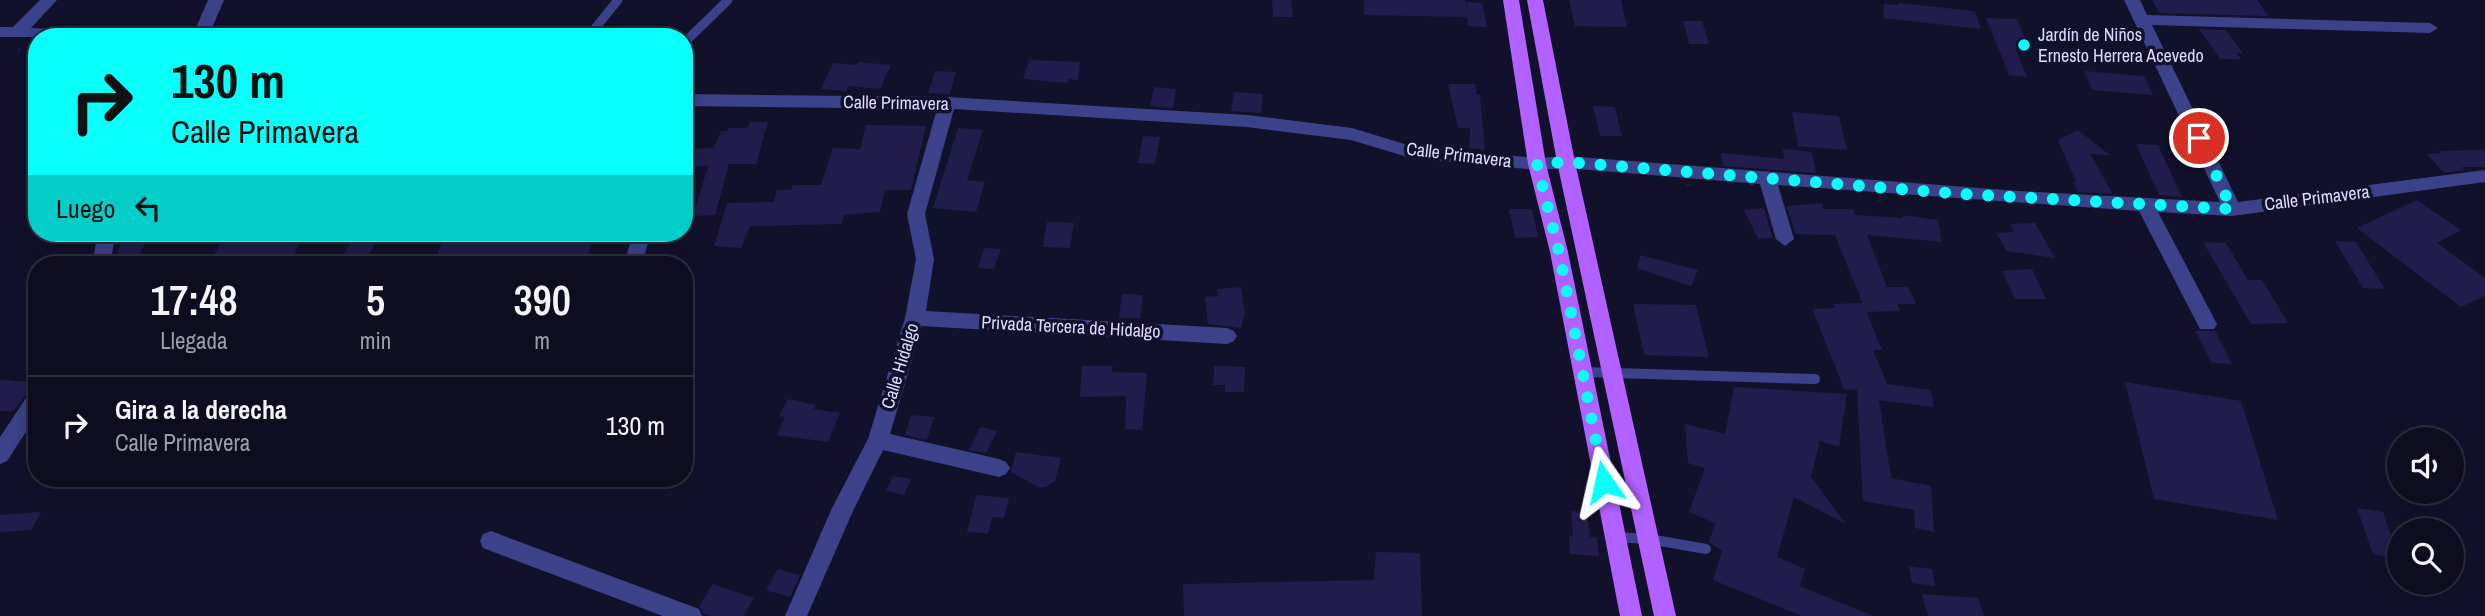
<!DOCTYPE html>
<html lang="es">
<meta charset="utf-8">
<style>
:root{--surface:#0e0d20;--page:#1c1b2d;--text:#f1f3f6;--muted:#9b9ca5;--line:#2e2d3e}
body{margin:0;font-family:"Archivo Narrow",sans-serif;background:var(--page);color:var(--text);height:100vh;display:flex;flex-direction:column;font-size:26px;white-space:nowrap}
*{box-sizing:border-box;margin:0}
p{font-size:23px;color:var(--muted)}
.icon{flex:none;width:38px;height:38px;fill:none;stroke:currentColor;stroke-width:2;stroke-linecap:round;stroke-linejoin:round}
.map{position:relative;flex:1;overflow:hidden}
.drawer{position:absolute;left:28px;top:256px;width:665px;height:231px;display:flex;flex-direction:column;background:var(--surface);border-radius:28px;box-shadow:0 4px 18px #0003,0 0 0 2px var(--line)}
.drawer>*{flex:none}
.hud{position:absolute;left:28px;top:28px;width:665px;height:214px;border-radius:28px;box-shadow:0 4px 18px #0003,0 0 0 2px var(--line);background:#06fff9;color:#111;overflow:hidden}
.controls{position:absolute;left:2387px;top:427px;display:grid;gap:14px}
.controls a{display:grid;place-items:center;width:77px;height:77px;border-radius:50%;background:var(--surface);box-shadow:0 4px 18px #0003,0 0 0 2px var(--line);font-size:35px}
.pin{position:absolute;display:grid;place-items:center;width:60px;height:60px;color:#fff;margin:-30px;border:4px solid #fff;border-radius:50%;box-shadow:0 2px 7px #0007}
.me{position:absolute;width:77px;margin:-38px;rotate:349deg;stroke-linejoin:round;filter:drop-shadow(0 0 5px #0008)}
.turn{display:flex;align-items:center;gap:24px;height:147px;padding:0 28px;font-size:32px}
.turn .icon{width:91px;height:91px;stroke-width:2.5}
.turn b{display:block;font-size:49px;line-height:60px}
.then{display:flex;align-items:center;height:66px;padding:0 28px;background:#0003;gap:14px;font-size:26px}
.eta{display:flex;justify-content:space-evenly;align-items:center;height:119px;text-align:center}
.eta b{font-size:42px;font-weight:600;line-height:49px}
ul{padding:0;list-style:none}
li{display:flex;align-items:center;gap:21px;height:98px;padding:0 28px;border-top:2px solid var(--line)}
li div{flex:1}
li b{display:block;font-size:26px}
li em{font-style:normal}
.map>svg:first-child{display:block}
</style>
<div class="map">
<svg width="2485" height="616" viewBox="0 0 2485 616">
<rect width="100%" height="100%" fill="#12112b"/>
<path fill="#201d4c" d="M1272,0H1291L1293,17H1273Z
M1364,0H1465L1467,9L1466,2L1482,3L1487,27L1468,26L1467,17L1364,15Z
M1569,0H1621L1627,27L1575,26Z
M2152,0H2257L2268,16L2159,13Z
M1898,3L1975,11L1981,29L1883,18L1884,4L1899,5Z
M1986,18L2017,19L2030,51L2016,50L2027,77L2009,75Z
M1683,21H1702L1709,44H1689Z
M2199,29L2226,30L2243,53H2236L2241,59H2220Z
M1029,60L1080,62L1078,80L1068,79L1067,83L1023,79Z
M858,62L891,65L880,89L848,86L846,91L821,89L833,63L857,65Z
M935,71L956,72L950,94L928,93Z
M2084,71L2144,76L2153,95L2092,90Z
M1448,84H1475L1477,95H1480L1485,150L1469,148L1470,128H1458Z
M1154,87L1176,89L1173,108L1150,106Z
M1234,92L1263,94L1261,113L1231,111Z
M1593,106L1615,107L1622,136H1600Z
M1792,112L1839,116L1847,150L1798,146Z
M750,122H768L756,164H729L715,215L693,216L708,166H684V149L714,148L721,131H727L728,128H748Z
M866,125L926,126L911,190H885L880,212L844,215L842,224L750,226L741,248L714,246L727,203L774,202L777,190H791L793,185H821L833,148L860,149Z
M958,128L983,130L967,180L985,182L976,212L933,208Z
M2078,130L2110,155L2090,154L2113,194L2078,192L2073,182H2076L2058,140Z
M1143,136L1160,137L1155,164L1138,163Z
M2136,144L2158,145L2182,197L2159,195Z
M1783,149L1812,152L1816,173L1723,166L1721,153L1784,159Z
M2485,150V167H2462L2464,170L2444,173L2427,154L2442,153L2438,151Z
M2417,200L2461,230L2437,243L2485,278V296L2461,307L2357,228Z
M1822,203L1823,209H1853L1855,215L1903,218L1902,215L1938,220L1942,242L1867,235L1887,287H1908L1916,304H1897L1900,311L1866,312L1835,235L1795,234L1787,206Z
M1764,208L1773,238L1758,239L1744,210Z
M1509,209H1532L1538,237L1515,238Z
M1047,222L1074,223L1070,248L1043,247Z
M2035,223L2055,258L2006,251L1997,233L2014,232L2010,224Z
M125,233H150L135,264H113Z
M227,233H304L290,264H208Z
M356,233H381L368,256H343Z
M446,233H595L586,264H527L529,257L433,264Z
M2335,241L2356,242L2385,289L2363,288Z
M2203,242L2226,243L2248,280H2262L2288,323L2251,324Z
M984,248L1001,249L994,269L978,268Z
M1640,255L1698,270L1691,286L1637,268Z
M2032,269L2046,299H2015L2002,271Z
M1241,287L1245,313L1241,328L1208,324L1205,297L1218,296L1217,289Z
M1122,294L1143,295L1140,318H1119Z
M1863,303L1882,350H1873L1887,384L1931,390L1934,407L1879,400L1891,478L1931,486L1934,532L1915,528L1914,510L1863,501L1857,390L1844,389L1812,309L1835,308L1833,304Z
M1633,304L1696,305L1709,357L1644,355Z
M2195,331H2215L2232,364L2212,363Z
M1082,366H1113L1112,372L1147,373L1142,430L1125,429L1126,396L1080,397Z
M1214,366L1245,367L1244,392H1225V385H1213Z
M0,380L37,382V385L28,391L14,411H0Z
M2125,382L2241,401L2278,520L2154,499Z
M1734,387L1847,394L1839,447L1820,441L1811,477L1846,524L1794,497L1777,557L1805,569L1800,586L1873,616H1802L1713,580L1722,551L1709,542L1715,523L1689,512L1705,468L1688,463L1685,424L1725,434Z
M788,399L816,405L814,409L840,413L828,442L777,435L785,417L779,416Z
M911,415L934,417L927,440L905,435Z
M980,427L997,431L986,453L969,450Z
M1016,452L1061,458L1055,481L1045,487H1038L1011,472Z
M893,476L911,479L904,495L886,491Z
M976,495L1009,498L1004,518L992,517L988,533L967,532Z
M2357,508L2383,512L2399,559L2373,554Z
M1571,511L1587,512L1590,537L1597,538L1599,556L1570,554L1569,536H1573Z
M41,512L31,530L0,532V515Z
M1376,552L1420,553L1422,616H1184L1183,584L1374,580Z
M1909,566L1932,569L1935,586L1912,583Z
M778,569L800,575L790,597L766,590Z
M713,584L754,598L743,616H711L704,614L699,606Z
M1922,594L1978,598L1984,616H1928Z"/>
<g fill="none" stroke-linecap="round" stroke-linejoin="round">
<path stroke="#3c428a" stroke-width="9" d="M588,37L618,0
M684,43L728,0"/>
<path stroke="#3c428a" stroke-width="10" d="M1582,372L1815,379
M1614,537L1649,539L1706,549"/>
<path fill="#3c428a" fill-rule="evenodd" d="M40,0H57L31,28L131,32L139,37H0V27H13Z
M208,0H224L208,37H192Z
M2124,0H2140L2147,15L2430,23L2438,28L2430,33L2152,25L2238,202L2485,170V182L2232,216L2158,212L2217,324L2214,329H2200L2139,211L1778,185L1794,239L1785,246L1776,239L1760,184L1566,168L1537,170L1411,158L1351,140L1247,127L954,109L925,214L934,259L926,311L1227,328L1234,331L1237,336L1234,341L1227,344L922,326L890,434L999,459L1006,462L1010,468L1006,474L999,477L883,450L853,511L807,616H785L832,508L868,439L905,318L916,259L907,214L937,109L684,106V94L947,97L1247,115L1352,128L1411,146L1537,158L1566,156L2018,191L2220,202Z
M98,233H116L110,264H92Z
M633,233H651L642,264H624Z
M37,390V415L7,461L0,464V437L30,392Z
M491,531L699,609L702,616H663L483,548L480,541L483,534Z"/>
<path fill="#b161ff" fill-rule="evenodd" d="M1503,0H1519L1546,164L1568,252L1642,616H1620L1550,252L1528,164Z
M1527,0H1543L1575,162L1676,616H1654L1557,162Z"/>
</g>
<g fill="none" stroke-linecap="round" stroke-linejoin="round">
<path stroke="#06fff9" stroke-width="12" stroke-dasharray="0 21.6" d="M1604,482L1559,252L1537,164L1566,162L1962,194L2232,209L2199,138"/>
</g>
<circle fill="#06fff9" stroke="#12112b" stroke-width="2.5" cx="2024" cy="45" r="7"/>
<g text-anchor="middle" stroke-width="7" stroke-linejoin="round" paint-order="stroke">
<g font-size="18" fill="#dadbff" stroke="#12112b" text-anchor="start">
<text x="2038" y="41">Jardín de Niños<tspan x="2038" dy="21">Ernesto Herrera Acevedo</tspan></text>
</g>
<g font-size="18" fill="#dadbff" stroke="#12112b">
<text transform="translate(896 103) rotate(1)" y="6">Calle Primavera</text>
<text transform="translate(1459 155) rotate(7)" y="6">Calle Primavera</text>
<text transform="translate(2317 198) rotate(-7)" y="6">Calle Primavera</text>
<text transform="translate(1071 327) rotate(3)" y="6">Privada Tercera de Hidalgo</text>
<text transform="translate(900 366) rotate(-73)" y="6">Calle Hidalgo</text>
</g>
</g>
</svg>
<div class="controls">
<a><svg class="icon" aria-label="sound" viewBox="0 0 24 24"><path d="M4 9h4l5-4v14l-5-4H4zM17 9q2 3 0 6"/></svg></a>
<a><svg class="icon" aria-label="search" viewBox="0 0 24 24"><circle cx="10" cy="10" r="6"/><path d="M15 15l6 6"/></svg></a>
</div>
<div class="pin" style="left:2199px;top:138px;background:#d93025"><svg class="icon" aria-label="arrive" viewBox="0 0 24 24"><path d="M6 21V4h12l-3 4 3 4H6"/></svg></div>
<svg class="me" style="left:1604px;top:482px" viewBox="-20 -20 40 40"><path d="M0-17L14 15 0 8-14 15z" fill="#06fff9" stroke="#fff" stroke-width="4"/></svg>
<div class="hud">
<div class="turn"><svg class="icon" aria-label="right" viewBox="0 0 24 24"><path d="M7 20v-9h11M14 6l5 5-5 5"/></svg><div><b>130 m</b>Calle Primavera</div></div>
<div class="then">Luego<svg class="icon" aria-label="left" viewBox="0 0 24 24"><path d="M17 20v-9H6M10 6l-5 5 5 5"/></svg></div>
</div>
<section class="drawer">
<div class="eta">
<div><b>17:48</b><p>Llegada</p></div>
<div><b>5</b><p>min</p></div>
<div><b>390</b><p>m</p></div>
</div>
<ul>
<li><svg class="icon" aria-label="right" viewBox="0 0 24 24"><path d="M7 20v-9h11M14 6l5 5-5 5"/></svg><div><b>Gira a la derecha</b><p>Calle Primavera</p></div><em>130 m</em></li>
</ul>
</section>
</div>
